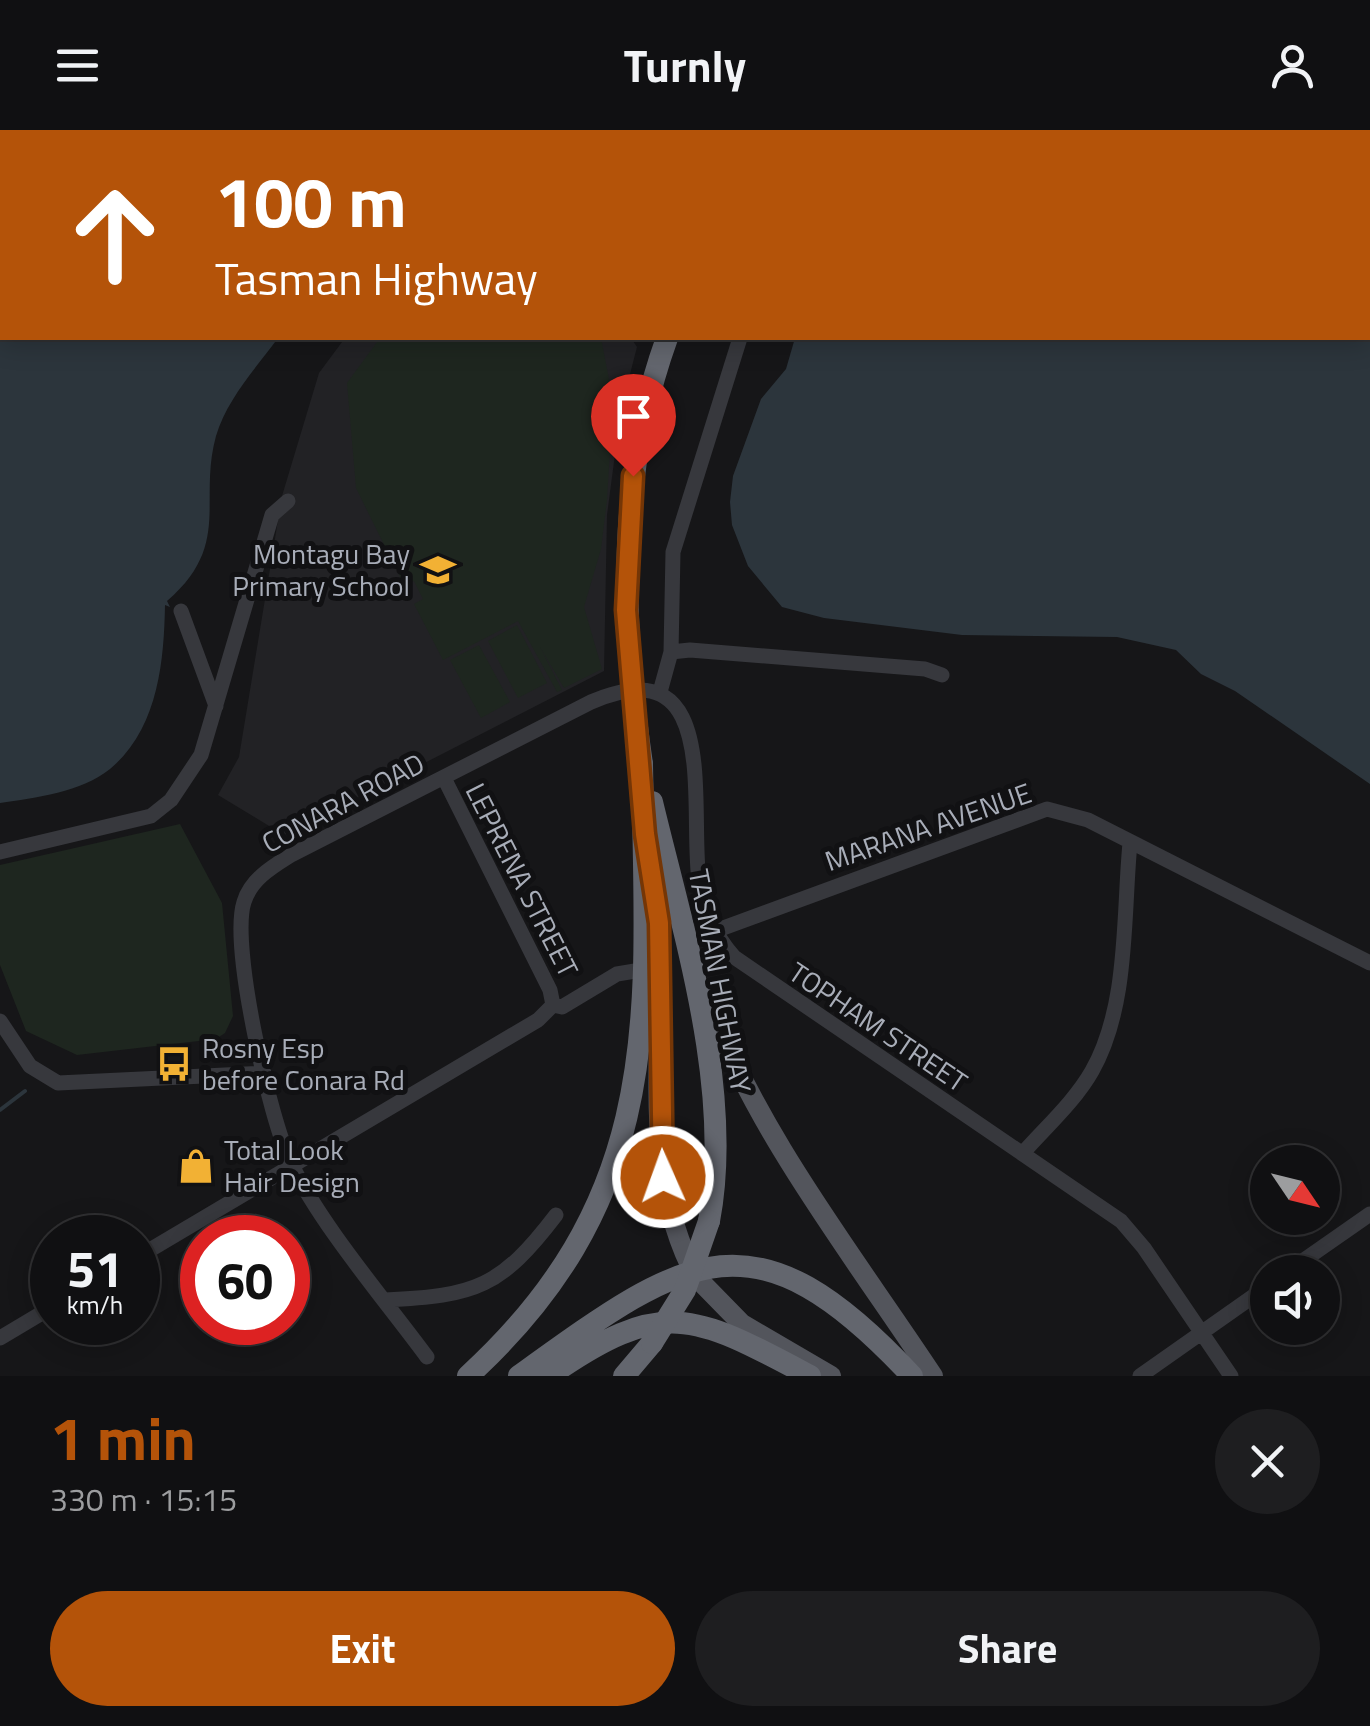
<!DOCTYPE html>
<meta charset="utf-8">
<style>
:root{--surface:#101012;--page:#1e1e20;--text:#f1f3f6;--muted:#9c9d9f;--line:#303032;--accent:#b45309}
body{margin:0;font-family:"Titillium Web",sans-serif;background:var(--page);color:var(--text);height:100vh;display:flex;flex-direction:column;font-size:38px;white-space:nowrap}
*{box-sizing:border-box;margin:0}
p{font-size:32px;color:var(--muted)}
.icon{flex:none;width:55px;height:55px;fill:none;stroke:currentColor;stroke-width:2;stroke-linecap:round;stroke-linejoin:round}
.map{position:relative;height:1246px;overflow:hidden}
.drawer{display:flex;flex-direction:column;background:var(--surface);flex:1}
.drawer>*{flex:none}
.hud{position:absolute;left:0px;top:0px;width:1370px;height:210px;box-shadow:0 5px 25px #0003,0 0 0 2px var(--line);background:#b45309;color:#fff;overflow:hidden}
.needle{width:65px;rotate:125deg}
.tools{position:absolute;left:1250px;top:1015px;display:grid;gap:20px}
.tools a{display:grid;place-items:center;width:90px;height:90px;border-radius:50%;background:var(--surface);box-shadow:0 5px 25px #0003,0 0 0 2px var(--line);font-size:50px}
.speed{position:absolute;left:30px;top:1085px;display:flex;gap:20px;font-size:50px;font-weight:700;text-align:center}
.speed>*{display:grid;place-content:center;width:130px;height:130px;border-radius:50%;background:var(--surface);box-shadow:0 5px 25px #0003,0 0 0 2px var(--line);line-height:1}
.speed small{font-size:25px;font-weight:400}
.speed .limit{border:15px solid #d22;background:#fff;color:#111}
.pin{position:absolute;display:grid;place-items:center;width:85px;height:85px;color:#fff;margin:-102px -42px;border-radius:50% 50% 50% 0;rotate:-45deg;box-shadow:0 0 10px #0007}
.pin .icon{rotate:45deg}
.me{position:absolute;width:110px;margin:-55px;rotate:358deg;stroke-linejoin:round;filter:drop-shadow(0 0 8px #0008)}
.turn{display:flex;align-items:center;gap:35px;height:210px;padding:0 50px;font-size:45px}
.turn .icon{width:130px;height:130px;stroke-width:2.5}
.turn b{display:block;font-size:70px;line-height:85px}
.round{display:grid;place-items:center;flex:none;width:105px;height:105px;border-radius:52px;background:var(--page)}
.overview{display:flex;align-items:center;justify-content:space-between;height:170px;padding:0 50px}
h1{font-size:60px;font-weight:700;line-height:75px;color:var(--accent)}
.cta{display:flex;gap:20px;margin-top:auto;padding:20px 50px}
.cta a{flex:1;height:115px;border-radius:60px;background:var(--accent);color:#fff;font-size:40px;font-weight:700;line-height:115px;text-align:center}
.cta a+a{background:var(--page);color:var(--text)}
header{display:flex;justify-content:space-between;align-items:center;height:130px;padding:0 50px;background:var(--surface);font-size:45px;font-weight:700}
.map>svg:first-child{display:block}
</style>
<header><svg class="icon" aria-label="menu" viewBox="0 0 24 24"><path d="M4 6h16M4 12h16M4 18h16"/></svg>Turnly<svg class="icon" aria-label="person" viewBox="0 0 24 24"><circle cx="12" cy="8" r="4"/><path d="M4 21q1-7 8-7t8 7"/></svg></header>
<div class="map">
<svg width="1370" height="1246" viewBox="0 0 1370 1246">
<rect width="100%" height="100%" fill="#161618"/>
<path fill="#222225" d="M345,208H631L637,217L621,279L607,385L604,541L284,705L218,665L239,627L282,366L319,243Z"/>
<path fill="#1e261f" d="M380,208H601L613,270L607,370L601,419L584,477L602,539L564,558L540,517L562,560L557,562L518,491L443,530L414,474L423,469L414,451L404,455L356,358L347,253Z
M517,495L547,553L518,568L488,511Z
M479,515L510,572L481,588L450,530Z
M180,694L222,773L233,886L225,903L216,909L77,925L26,901L0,835V735Z"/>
<path fill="#2c353c" d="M0,0H1370V654L1235,561L1201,544L1176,520L1117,507L962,505L824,488L782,477L748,436L732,395L730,372L733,346L761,269L786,239L795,208H1368V2H2V208H278C256,238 227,269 216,306C198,371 232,415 167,471L170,477L165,475C164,532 158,599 110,639C82,662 35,668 0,673Z"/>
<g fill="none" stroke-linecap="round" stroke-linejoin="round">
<path stroke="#2c353c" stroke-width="4" d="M0,980L25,961"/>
<path stroke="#37383d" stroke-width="15" d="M181,481L216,576
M671,522L690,520L925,539L942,545
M660,562L671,522L673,422L740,208
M444,648L550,860L553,875
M0,722L151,686L171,670L201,625L272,385L288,371
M715,801L1047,679L1088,690L1370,833
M553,875L562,877L617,844L647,839
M0,891L30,936L58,953L264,943
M1023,1023C1046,997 1075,971 1092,941C1129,876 1123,785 1130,713
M138,1127L538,890L553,875
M1287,1142L1370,1084
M385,1170C476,1166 501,1157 556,1085
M0,1208L52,1177
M427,1227C385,1170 320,1094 291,1033C270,990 230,815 244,772C251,749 272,737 291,725L591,572C722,515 689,674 699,751C702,779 716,806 734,827L1121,1091L1144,1118L1231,1246
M1140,1246L1268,1156"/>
<path stroke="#53555c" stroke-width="20" d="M660,828C662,928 645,1042 690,1135
M705,865C758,1005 851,1122 933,1246
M699,1150L742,1194L831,1246"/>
<path stroke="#63666e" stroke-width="22" d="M764,2L765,0
M652,672C683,801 734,961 709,1091
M468,1246C668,1063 646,880 642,634
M519,1246C686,1126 752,1074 912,1246
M549,1246C663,1166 694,1184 810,1246
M624,1246L652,1213"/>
<path stroke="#63666e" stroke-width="22" d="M642,634C621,491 617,346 667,208
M652,1213L685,1160L709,1091"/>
</g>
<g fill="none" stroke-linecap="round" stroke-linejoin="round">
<defs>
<path id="route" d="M633,346L626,480L645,704L659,793L663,1047"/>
</defs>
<use href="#route" stroke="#753606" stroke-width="25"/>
<use href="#route" stroke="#b45309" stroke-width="18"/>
</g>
<defs>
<symbol id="school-bare" viewBox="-9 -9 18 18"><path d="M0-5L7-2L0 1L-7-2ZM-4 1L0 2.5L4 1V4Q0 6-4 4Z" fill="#f2b134" stroke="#111113" stroke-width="2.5" paint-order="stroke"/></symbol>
<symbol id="bus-bare" viewBox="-9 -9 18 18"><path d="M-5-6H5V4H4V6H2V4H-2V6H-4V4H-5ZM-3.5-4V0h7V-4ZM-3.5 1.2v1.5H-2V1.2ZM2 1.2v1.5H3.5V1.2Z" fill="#f2b134" stroke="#111113" stroke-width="2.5" paint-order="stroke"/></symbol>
<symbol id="shop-bare" viewBox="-9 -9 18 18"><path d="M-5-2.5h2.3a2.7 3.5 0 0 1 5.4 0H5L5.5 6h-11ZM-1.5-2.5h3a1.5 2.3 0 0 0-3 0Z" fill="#f2b134" stroke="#111113" stroke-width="2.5" paint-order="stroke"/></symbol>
</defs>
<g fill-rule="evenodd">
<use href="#school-bare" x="413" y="415" width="50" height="50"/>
<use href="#bus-bare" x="149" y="909" width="50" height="50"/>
<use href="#shop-bare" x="171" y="1011" width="50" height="50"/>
</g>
<g text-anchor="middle" stroke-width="10" stroke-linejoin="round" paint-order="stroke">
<g font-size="28" fill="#a8adb8" stroke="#111113" text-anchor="start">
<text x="410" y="434" text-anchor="end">Montagu Bay<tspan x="410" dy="32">Primary School</tspan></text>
<text x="202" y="928">Rosny Esp<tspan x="202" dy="32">before Conara Rd</tspan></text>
<text x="224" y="1030">Total Look<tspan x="224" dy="32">Hair Design</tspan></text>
</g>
<g font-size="28" fill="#a8adb8" stroke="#111113">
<text transform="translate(343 673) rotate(-28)" y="10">CONARA ROAD</text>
<text transform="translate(928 697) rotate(-19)" y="10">MARANA AVENUE</text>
<text transform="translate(522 750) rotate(63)" y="10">LEPRENA STREET</text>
<text transform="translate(720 851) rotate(79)" y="10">TASMAN HIGHWAY</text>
<text transform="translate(878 897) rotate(34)" y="10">TOPHAM STREET</text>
</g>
</g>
</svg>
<div class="tools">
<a><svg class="needle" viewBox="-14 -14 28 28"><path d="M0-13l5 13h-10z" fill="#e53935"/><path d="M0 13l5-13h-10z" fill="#9c9d9f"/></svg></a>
<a><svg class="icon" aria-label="sound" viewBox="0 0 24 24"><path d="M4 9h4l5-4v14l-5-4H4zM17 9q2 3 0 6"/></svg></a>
</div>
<div class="speed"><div>51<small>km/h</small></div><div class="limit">60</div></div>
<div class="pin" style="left:633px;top:346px;background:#d93025"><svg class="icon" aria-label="arrive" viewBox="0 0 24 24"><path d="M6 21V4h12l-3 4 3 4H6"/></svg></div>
<svg class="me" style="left:663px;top:1047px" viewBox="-20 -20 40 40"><circle r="17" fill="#b45309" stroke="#fff" stroke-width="3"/><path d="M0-11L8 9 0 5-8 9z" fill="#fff"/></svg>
<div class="hud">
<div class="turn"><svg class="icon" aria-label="ahead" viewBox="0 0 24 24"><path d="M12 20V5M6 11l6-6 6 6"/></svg><div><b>100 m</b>Tasman Highway</div></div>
</div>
</div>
<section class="drawer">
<div class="overview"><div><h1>1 min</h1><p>330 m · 15:15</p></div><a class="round"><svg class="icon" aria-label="close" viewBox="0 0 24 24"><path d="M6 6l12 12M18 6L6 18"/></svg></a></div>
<div class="cta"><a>Exit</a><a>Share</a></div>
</section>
